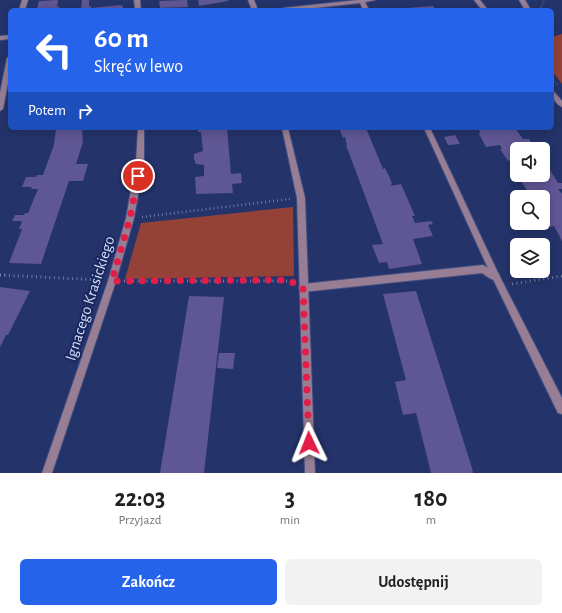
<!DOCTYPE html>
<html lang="pl">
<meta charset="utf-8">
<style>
:root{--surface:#fff;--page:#f2f2f2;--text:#222;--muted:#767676;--accent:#2563eb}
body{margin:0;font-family:"Alegreya Sans",sans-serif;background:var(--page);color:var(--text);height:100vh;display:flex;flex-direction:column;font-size:15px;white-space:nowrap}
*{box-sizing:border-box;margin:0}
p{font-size:13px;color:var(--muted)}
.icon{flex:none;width:22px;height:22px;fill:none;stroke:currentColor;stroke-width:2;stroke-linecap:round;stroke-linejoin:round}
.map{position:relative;height:473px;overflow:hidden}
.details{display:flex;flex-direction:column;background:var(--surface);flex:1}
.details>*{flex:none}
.top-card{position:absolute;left:8px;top:8px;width:546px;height:122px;border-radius:6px;box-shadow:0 2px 10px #0003;background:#2563eb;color:#fff;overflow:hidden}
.buttons{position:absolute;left:510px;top:142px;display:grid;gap:8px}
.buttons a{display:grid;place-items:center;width:40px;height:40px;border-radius:6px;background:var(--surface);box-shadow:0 2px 10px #0003;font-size:20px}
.pin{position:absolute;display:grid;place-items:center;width:34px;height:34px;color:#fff;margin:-17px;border:2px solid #fff;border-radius:50%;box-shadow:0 1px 4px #0007}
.me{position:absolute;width:44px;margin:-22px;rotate:358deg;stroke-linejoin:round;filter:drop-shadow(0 0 3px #0008)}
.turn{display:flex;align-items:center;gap:14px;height:84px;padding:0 20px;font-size:18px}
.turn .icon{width:52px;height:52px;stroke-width:2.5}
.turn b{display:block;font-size:28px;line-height:34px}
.then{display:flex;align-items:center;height:38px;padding:0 20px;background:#0003;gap:8px;font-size:15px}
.eta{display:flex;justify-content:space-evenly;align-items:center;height:68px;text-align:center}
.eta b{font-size:24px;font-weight:700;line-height:28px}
.primary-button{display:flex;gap:8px;margin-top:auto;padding:8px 20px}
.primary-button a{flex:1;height:46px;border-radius:6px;background:var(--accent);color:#fff;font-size:16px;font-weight:700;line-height:46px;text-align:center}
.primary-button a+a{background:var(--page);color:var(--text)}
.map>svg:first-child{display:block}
</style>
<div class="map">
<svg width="562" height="473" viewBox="0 0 562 473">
<rect width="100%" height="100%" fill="#24336a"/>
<path fill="#944238" d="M562,34V84L552,71V37Z
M293,207L294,276L125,279L141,223Z"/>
<path fill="#5f5694" d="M58,0L57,7L59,6V9H37L39,1Z
M82,0H89V6H91V8L120,5L123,6V9L81,10Z
M187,0L188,7L160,8L159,1Z
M198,0H228V1L199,6Z
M433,6L436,10H409L407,8Z
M56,128H82L83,142L76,164H88L83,181H69L41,264L9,263L22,229H19L22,221H12L15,215H24L25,213H28L38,189H31L32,187H22L26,177H36L37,175H43L54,145Z
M198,128H227L231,174L241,173L242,183L232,184L233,193L196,194L195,177L204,176V165L196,164L194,159V154L203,151L201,132H198Z
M339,128H366L383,169L385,168L389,176L392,184L390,186L401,184L415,216H412L415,223L431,221L433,224L428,225L433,236L413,239L422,264L389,269L387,262L379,263L372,245L383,244L346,145H347L345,137L343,138Z
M478,128H515L523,139H529L532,143H537L542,149H517V171L510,160L508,161L500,149H502L500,145L486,147L479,134L480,132Z
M455,135L460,144L448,145L444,137Z
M543,168L545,171L550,170L558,183H562V189H558L562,194V241L554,226L543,228L540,223H543V217H546L543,212V197L530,195L521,181L523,180L520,175H543Z
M0,287L30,291L8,335H6L0,347Z
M416,291L472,468L473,473H431L416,413L403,415L395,382L406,380L383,294Z
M189,296L224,297L204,473H160Z
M219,353H235L233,369L217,368Z"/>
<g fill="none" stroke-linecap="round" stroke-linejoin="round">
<defs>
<path id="service" d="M483,265L499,274L500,277L499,280C493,282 487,276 482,273L303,292L300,291L299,288L300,285L303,284Z"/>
<path id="minor" d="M22,0H28L25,10H19Z
M134,0H140L141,10H135Z
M248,0H254L258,10H252Z
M358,0H375L365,2L369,10H363L360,3L297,10H280L283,8Z
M519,0H525L531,10H525Z
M10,35V39L0,40V36Z
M10,56V73L3,109L0,111V93L7,58Z
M138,128H144V162L134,218L116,281L52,473H42L108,281L126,218L136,162Z
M282,128H288L305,198L315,473H305L297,198Z
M424,128H430L499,275L562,398V414L558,413L492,277Z"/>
<path id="tertiary" d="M474,0H480L488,10H482Z
M552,91L554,92L562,101V107C556,104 552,98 552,91Z"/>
</defs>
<use href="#service" stroke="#404e81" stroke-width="2"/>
<use href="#minor" stroke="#404e81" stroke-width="2"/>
<use href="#tertiary" stroke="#404e81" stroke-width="2"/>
<path stroke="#6f7ca8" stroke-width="2" stroke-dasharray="0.5 2" stroke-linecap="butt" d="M540,10L544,0
M552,78L558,85"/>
<path stroke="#6f7ca8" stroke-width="2.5" stroke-dasharray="1 3" stroke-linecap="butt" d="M142,217L290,199
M0,275H5"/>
<path stroke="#6f7ca8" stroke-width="3" stroke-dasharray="1 3.5" stroke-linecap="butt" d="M0,275L101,280
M124,281H291
M512,284L562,276"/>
<use href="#service" fill="#977e94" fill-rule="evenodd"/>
<use href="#minor" fill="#977e94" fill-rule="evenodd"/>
<use href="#tertiary" fill="#977e94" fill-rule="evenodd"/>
</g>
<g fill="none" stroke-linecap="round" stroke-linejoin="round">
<path stroke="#e11d48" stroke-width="7" stroke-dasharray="0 12.6" d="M138,176L130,218L112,281L288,280L303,288L309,443"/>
</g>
<g text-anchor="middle" stroke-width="4" stroke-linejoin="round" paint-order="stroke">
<g font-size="16" fill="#d4defa" stroke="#1b285f">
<text transform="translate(89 298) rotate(-72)" y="6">Ignacego Krasickiego</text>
</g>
</g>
</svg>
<div class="buttons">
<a><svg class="icon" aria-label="sound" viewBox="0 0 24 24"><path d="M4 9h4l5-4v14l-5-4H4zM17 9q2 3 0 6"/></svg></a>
<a><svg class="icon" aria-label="search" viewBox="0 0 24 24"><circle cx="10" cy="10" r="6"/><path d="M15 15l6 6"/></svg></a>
<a><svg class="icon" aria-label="layers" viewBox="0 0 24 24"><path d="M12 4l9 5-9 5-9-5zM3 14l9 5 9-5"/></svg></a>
</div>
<div class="pin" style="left:138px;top:176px;background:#d93025"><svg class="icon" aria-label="arrive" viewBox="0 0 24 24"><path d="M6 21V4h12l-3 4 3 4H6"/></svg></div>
<svg class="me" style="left:309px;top:443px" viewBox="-20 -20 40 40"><path d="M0-17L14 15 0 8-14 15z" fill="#e11d48" stroke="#fff" stroke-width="4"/></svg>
<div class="top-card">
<div class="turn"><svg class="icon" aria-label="left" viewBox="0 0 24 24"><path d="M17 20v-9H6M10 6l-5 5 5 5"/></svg><div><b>60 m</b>Skręć w lewo</div></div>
<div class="then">Potem<svg class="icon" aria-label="right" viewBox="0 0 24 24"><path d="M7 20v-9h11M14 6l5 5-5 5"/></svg></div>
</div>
</div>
<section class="details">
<div class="eta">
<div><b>22:03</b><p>Przyjazd</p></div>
<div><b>3</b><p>min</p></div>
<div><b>180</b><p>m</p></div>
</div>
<div class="primary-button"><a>Zakończ</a><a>Udostępnij</a></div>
</section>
